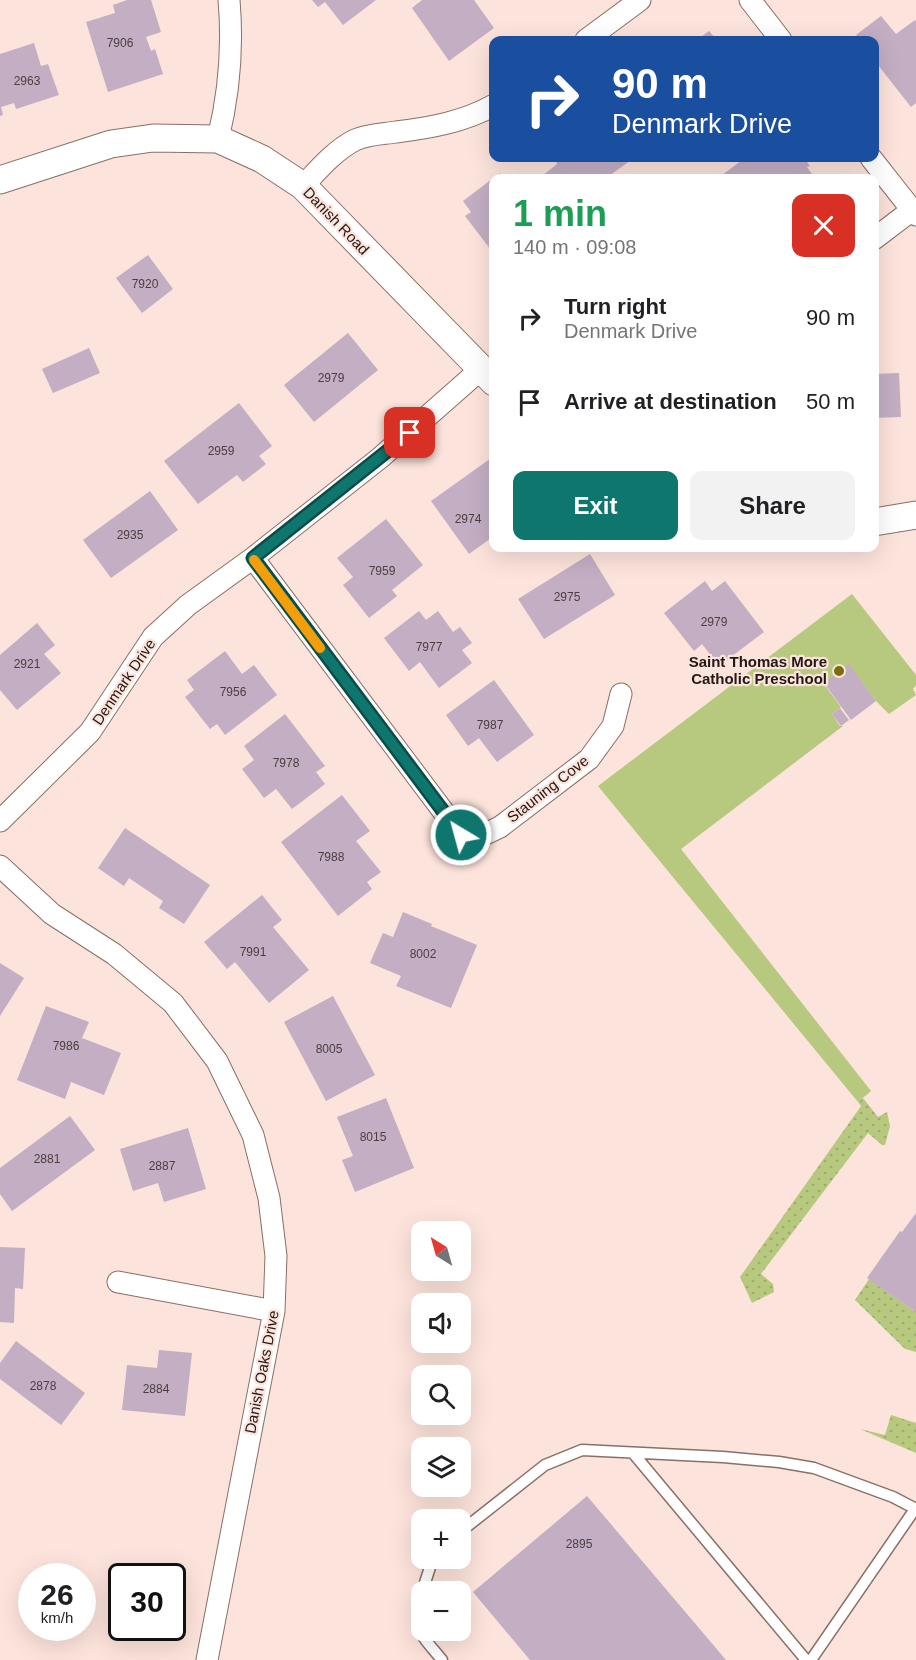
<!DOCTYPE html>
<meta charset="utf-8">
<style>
:root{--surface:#fff;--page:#f2f2f2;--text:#202124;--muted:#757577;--accent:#0f766e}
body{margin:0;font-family:Arial,sans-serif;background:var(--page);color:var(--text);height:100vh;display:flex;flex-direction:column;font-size:22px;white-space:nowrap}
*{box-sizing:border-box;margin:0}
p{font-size:20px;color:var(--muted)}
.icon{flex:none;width:33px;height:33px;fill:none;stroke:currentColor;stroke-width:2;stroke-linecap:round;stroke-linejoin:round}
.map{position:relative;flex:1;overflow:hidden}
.side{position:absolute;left:489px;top:174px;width:390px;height:378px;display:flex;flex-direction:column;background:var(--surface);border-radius:12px;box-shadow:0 6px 24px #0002}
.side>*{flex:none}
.top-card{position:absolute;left:489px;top:36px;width:390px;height:126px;border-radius:12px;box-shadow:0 6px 24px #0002;background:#1a4fa0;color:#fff;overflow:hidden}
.needle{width:39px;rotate:323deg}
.buttons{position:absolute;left:411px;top:1221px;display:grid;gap:12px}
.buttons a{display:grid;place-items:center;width:60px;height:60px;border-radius:12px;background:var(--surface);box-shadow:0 6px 24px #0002;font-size:30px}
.speed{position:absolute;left:18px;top:1563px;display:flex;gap:12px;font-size:30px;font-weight:700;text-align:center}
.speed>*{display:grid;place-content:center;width:78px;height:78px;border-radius:50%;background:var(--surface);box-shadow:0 6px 24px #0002;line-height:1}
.speed small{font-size:15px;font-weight:400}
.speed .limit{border:3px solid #111;border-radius:9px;background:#fff;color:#111}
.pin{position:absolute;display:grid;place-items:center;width:51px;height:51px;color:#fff;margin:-26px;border-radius:12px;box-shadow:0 3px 9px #0006}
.me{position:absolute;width:66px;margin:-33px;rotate:323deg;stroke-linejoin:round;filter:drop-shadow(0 0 4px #0008)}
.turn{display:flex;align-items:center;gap:21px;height:126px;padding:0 24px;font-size:27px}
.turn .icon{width:78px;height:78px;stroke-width:2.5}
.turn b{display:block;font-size:42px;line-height:51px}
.round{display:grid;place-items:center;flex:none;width:63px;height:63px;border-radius:12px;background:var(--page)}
.headline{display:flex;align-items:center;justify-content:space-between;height:102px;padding:0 24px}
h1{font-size:36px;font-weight:700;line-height:45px;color:#1e9e55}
.cta{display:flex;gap:12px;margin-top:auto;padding:12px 24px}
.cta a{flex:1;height:69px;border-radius:12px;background:var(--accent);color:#fff;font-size:24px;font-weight:700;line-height:69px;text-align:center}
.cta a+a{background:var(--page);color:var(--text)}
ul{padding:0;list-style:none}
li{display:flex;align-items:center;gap:18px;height:84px;padding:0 24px}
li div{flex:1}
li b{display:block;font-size:22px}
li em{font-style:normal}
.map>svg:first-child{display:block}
</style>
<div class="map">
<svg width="916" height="1660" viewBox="0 0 916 1660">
<defs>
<pattern id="garden-dots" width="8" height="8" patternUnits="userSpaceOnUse" patternTransform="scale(1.5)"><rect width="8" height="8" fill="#b7c87f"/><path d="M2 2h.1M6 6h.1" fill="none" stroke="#9dab6d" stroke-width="1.8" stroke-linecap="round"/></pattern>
</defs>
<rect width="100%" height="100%" fill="#fce3db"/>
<path fill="#b7c87f" d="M852,594L916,675V685L913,689L916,695L889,714L876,701L849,665L824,684L841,707L832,714L840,726H843L681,849L871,1091L858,1102L598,786Z"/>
<path fill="url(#garden-dots)" d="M863,1098L878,1117L887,1112L890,1126L885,1145H882L868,1133L761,1274L773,1284L774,1292L752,1303L740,1277L861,1106L858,1102Z
M869,1279L916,1312V1352L905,1349L855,1300Z
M891,1415L916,1423V1453L860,1429L885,1435Z"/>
<path fill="#c3aec3" d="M127,0H151L161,32L146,37L151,51L155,49L163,74L108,92L86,22L115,13L113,5Z
M312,0H376L343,25L325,2L318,7Z
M422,0H474L494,28L449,61L412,8Z
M881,16L896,34L915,20L916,22V103L911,107L874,60V40H860L856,35Z
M709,31L717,40H697Z
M34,43L41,66L48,64L59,95L16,109L14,103L1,107L3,115L0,116V54Z
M558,158H634L606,178H543L542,176L557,164L555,160Z
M745,158H804L810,166L807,167L812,174L810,176L812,178H718Z
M500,173L503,178H494V254L465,216L471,212L463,201Z
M148,255L173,289L142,313L116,278Z
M348,333L378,370L314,422L284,385Z
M89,348L100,373L53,393L42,369Z
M899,373L901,417L874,418V374Z
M239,403L272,446L259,456L266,464L243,482L237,475L198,504L164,461Z
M494,456V536L469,554L431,501Z
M150,491L178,530L111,578L83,540Z
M386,519L423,565L392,590L397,596L369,618L343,585L353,577L337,558Z
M590,554L615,595L544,639L518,599Z
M705,581L712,591L725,581L764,632L719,666L702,644L694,651L664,613Z
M419,611L426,620L438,611L453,632L460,627L472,643L462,650L472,663L439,688L420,662L409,671L384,638Z
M37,623L55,645L44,654L61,673L17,710L0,690V655Z
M225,651L242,674L254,665L277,695L225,735L217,724L210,729L185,697L194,690L187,680Z
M849,664L876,701L851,720L824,683Z
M494,680L534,735L497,762L479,738L468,746L446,715Z
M840,708L849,720L841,726L832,714Z
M285,714L325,766L316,772L325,784L292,809L276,789L264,798L242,769L254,760L244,746Z
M342,795L370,831L356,841L381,872L367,882L372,889L338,916L281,842Z
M125,828L210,885L184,924L159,908L163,901L129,878L124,886L98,868Z
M262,895L282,920L273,927L309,970L269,1003L235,962L227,969L204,942Z
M403,912L432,924L431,926L477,945L451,1008L396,986L401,976L370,963L383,933L393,937Z
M0,963L24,978L0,1016Z
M333,996L375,1075L326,1101L284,1022Z
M46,1006L89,1022L82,1038L121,1053L104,1095L71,1082L65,1099L17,1080Z
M386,1098L414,1168L355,1192L342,1160L353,1156L337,1117Z
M70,1116L95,1150L12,1211L0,1194V1168Z
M188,1128L206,1189L164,1202L158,1183L133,1191L120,1149Z
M916,1213V1312L867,1278L900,1231L902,1232Z
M0,1247L25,1248L23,1289L15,1288L14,1323L0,1322Z
M16,1341L85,1393L61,1425L0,1379V1363Z
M159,1350L192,1353L185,1416L122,1410L127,1365L157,1368Z
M587,1496L726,1660H530L473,1592Z"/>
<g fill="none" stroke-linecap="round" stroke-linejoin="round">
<defs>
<path id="service" d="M633,1453L806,1660
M460,1532L545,1465L582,1450L723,1457L779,1462L814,1468L893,1497L916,1509
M422,1592L433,1558
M422,1593C413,1631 419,1632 442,1660
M811,1660L915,1509"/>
<path id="minor" d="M750,0L781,40
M586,40L640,0
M218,139C229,94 233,46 229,0
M871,158L916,215
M303,186C318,170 335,150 355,140C367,134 383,134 396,132C429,128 464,122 494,105
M874,239L912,210
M253,558L461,835L481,836L500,827L589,759L613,726L621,694
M0,821L90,732L153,637L188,605L253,558L380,458L480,370
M0,866L52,914L114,954L173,1003L217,1061L253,1135L269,1198L276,1256L274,1311L207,1660
M118,1282L274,1311"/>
<path id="tertiary" d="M0,180L111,144L153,138L218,139L262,159L303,186L494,382
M874,522L916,515"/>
</defs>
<use href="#service" stroke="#8a6f65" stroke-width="13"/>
<use href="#minor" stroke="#8a6f65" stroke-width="23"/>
<use href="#tertiary" stroke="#8a6f65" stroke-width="29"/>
<use href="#service" stroke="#fff" stroke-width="10"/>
<use href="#minor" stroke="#fff" stroke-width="21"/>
<use href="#tertiary" stroke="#fff" stroke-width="27"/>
</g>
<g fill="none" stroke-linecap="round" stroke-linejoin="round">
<defs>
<path id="route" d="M410,433L253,558L461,835"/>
</defs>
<use href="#route" stroke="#0a4d48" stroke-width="15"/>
<use href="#route" stroke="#0f766e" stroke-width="10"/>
<path stroke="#f59e0b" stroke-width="10" d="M254,560L320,648"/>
</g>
<circle fill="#796f0e" stroke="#fce3db" stroke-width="2" cx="839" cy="671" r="6"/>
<g text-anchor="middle" stroke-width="4.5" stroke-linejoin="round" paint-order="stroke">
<g font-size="12" fill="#4a3e40">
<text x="120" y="47">7906</text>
<text x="27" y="85">2963</text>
<text x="145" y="288">7920</text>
<text x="331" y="382">2979</text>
<text x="221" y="455">2959</text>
<text x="468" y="523">2974</text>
<text x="130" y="539">2935</text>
<text x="382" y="575">7959</text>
<text x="567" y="601">2975</text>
<text x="714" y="626">2979</text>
<text x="429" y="651">7977</text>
<text x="27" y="668">2921</text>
<text x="233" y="696">7956</text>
<text x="490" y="729">7987</text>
<text x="286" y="767">7978</text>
<text x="331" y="861">7988</text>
<text x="253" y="956">7991</text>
<text x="423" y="958">8002</text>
<text x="66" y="1050">7986</text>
<text x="329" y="1053">8005</text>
<text x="373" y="1141">8015</text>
<text x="47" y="1163">2881</text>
<text x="162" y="1170">2887</text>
<text x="43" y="1390">2878</text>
<text x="156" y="1393">2884</text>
<text x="579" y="1548">2895</text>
</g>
<g font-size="15" fill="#221814" stroke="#fce3db">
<text transform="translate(336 221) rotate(46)" y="5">Danish Road</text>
<text transform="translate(124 682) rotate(-56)" y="5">Denmark Drive</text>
<text transform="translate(548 789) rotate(-38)" y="5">Stauning Cove</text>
<text transform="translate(262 1372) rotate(-79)" y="5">Danish Oaks Drive</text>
</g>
<g font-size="15" font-weight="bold" fill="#221814" stroke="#fce3db" text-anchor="end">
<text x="827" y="667">Saint Thomas More<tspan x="827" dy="17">Catholic Preschool</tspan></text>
</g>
</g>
</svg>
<div class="buttons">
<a><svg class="needle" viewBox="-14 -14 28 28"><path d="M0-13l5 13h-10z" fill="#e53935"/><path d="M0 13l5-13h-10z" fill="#757577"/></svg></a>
<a><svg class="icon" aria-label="sound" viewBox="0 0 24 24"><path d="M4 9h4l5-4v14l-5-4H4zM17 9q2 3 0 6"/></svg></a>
<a><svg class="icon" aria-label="search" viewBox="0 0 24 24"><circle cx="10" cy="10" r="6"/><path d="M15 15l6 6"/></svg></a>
<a><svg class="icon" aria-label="layers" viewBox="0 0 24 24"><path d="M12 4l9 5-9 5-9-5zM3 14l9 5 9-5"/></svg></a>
<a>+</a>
<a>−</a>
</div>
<div class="speed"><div>26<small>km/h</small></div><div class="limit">30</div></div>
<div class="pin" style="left:410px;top:433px;background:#d93025"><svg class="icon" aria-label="arrive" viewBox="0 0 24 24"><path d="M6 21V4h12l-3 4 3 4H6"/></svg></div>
<svg class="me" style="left:461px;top:835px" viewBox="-20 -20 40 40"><circle r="17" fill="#0f766e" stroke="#fff" stroke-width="3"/><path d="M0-11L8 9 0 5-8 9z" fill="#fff"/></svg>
<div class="top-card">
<div class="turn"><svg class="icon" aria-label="right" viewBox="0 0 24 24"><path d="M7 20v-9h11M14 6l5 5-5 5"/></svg><div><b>90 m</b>Denmark Drive</div></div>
</div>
<section class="side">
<div class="headline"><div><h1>1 min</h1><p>140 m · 09:08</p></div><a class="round" style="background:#d93025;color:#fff"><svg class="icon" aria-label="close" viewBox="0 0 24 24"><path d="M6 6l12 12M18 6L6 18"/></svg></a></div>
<ul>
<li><svg class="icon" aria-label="right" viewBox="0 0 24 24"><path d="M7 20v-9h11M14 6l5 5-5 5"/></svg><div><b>Turn right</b><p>Denmark Drive</p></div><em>90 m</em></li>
<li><svg class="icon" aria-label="arrive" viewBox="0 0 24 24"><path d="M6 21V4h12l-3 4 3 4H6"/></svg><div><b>Arrive at destination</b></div><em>50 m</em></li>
</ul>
<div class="cta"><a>Exit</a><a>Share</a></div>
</section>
</div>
